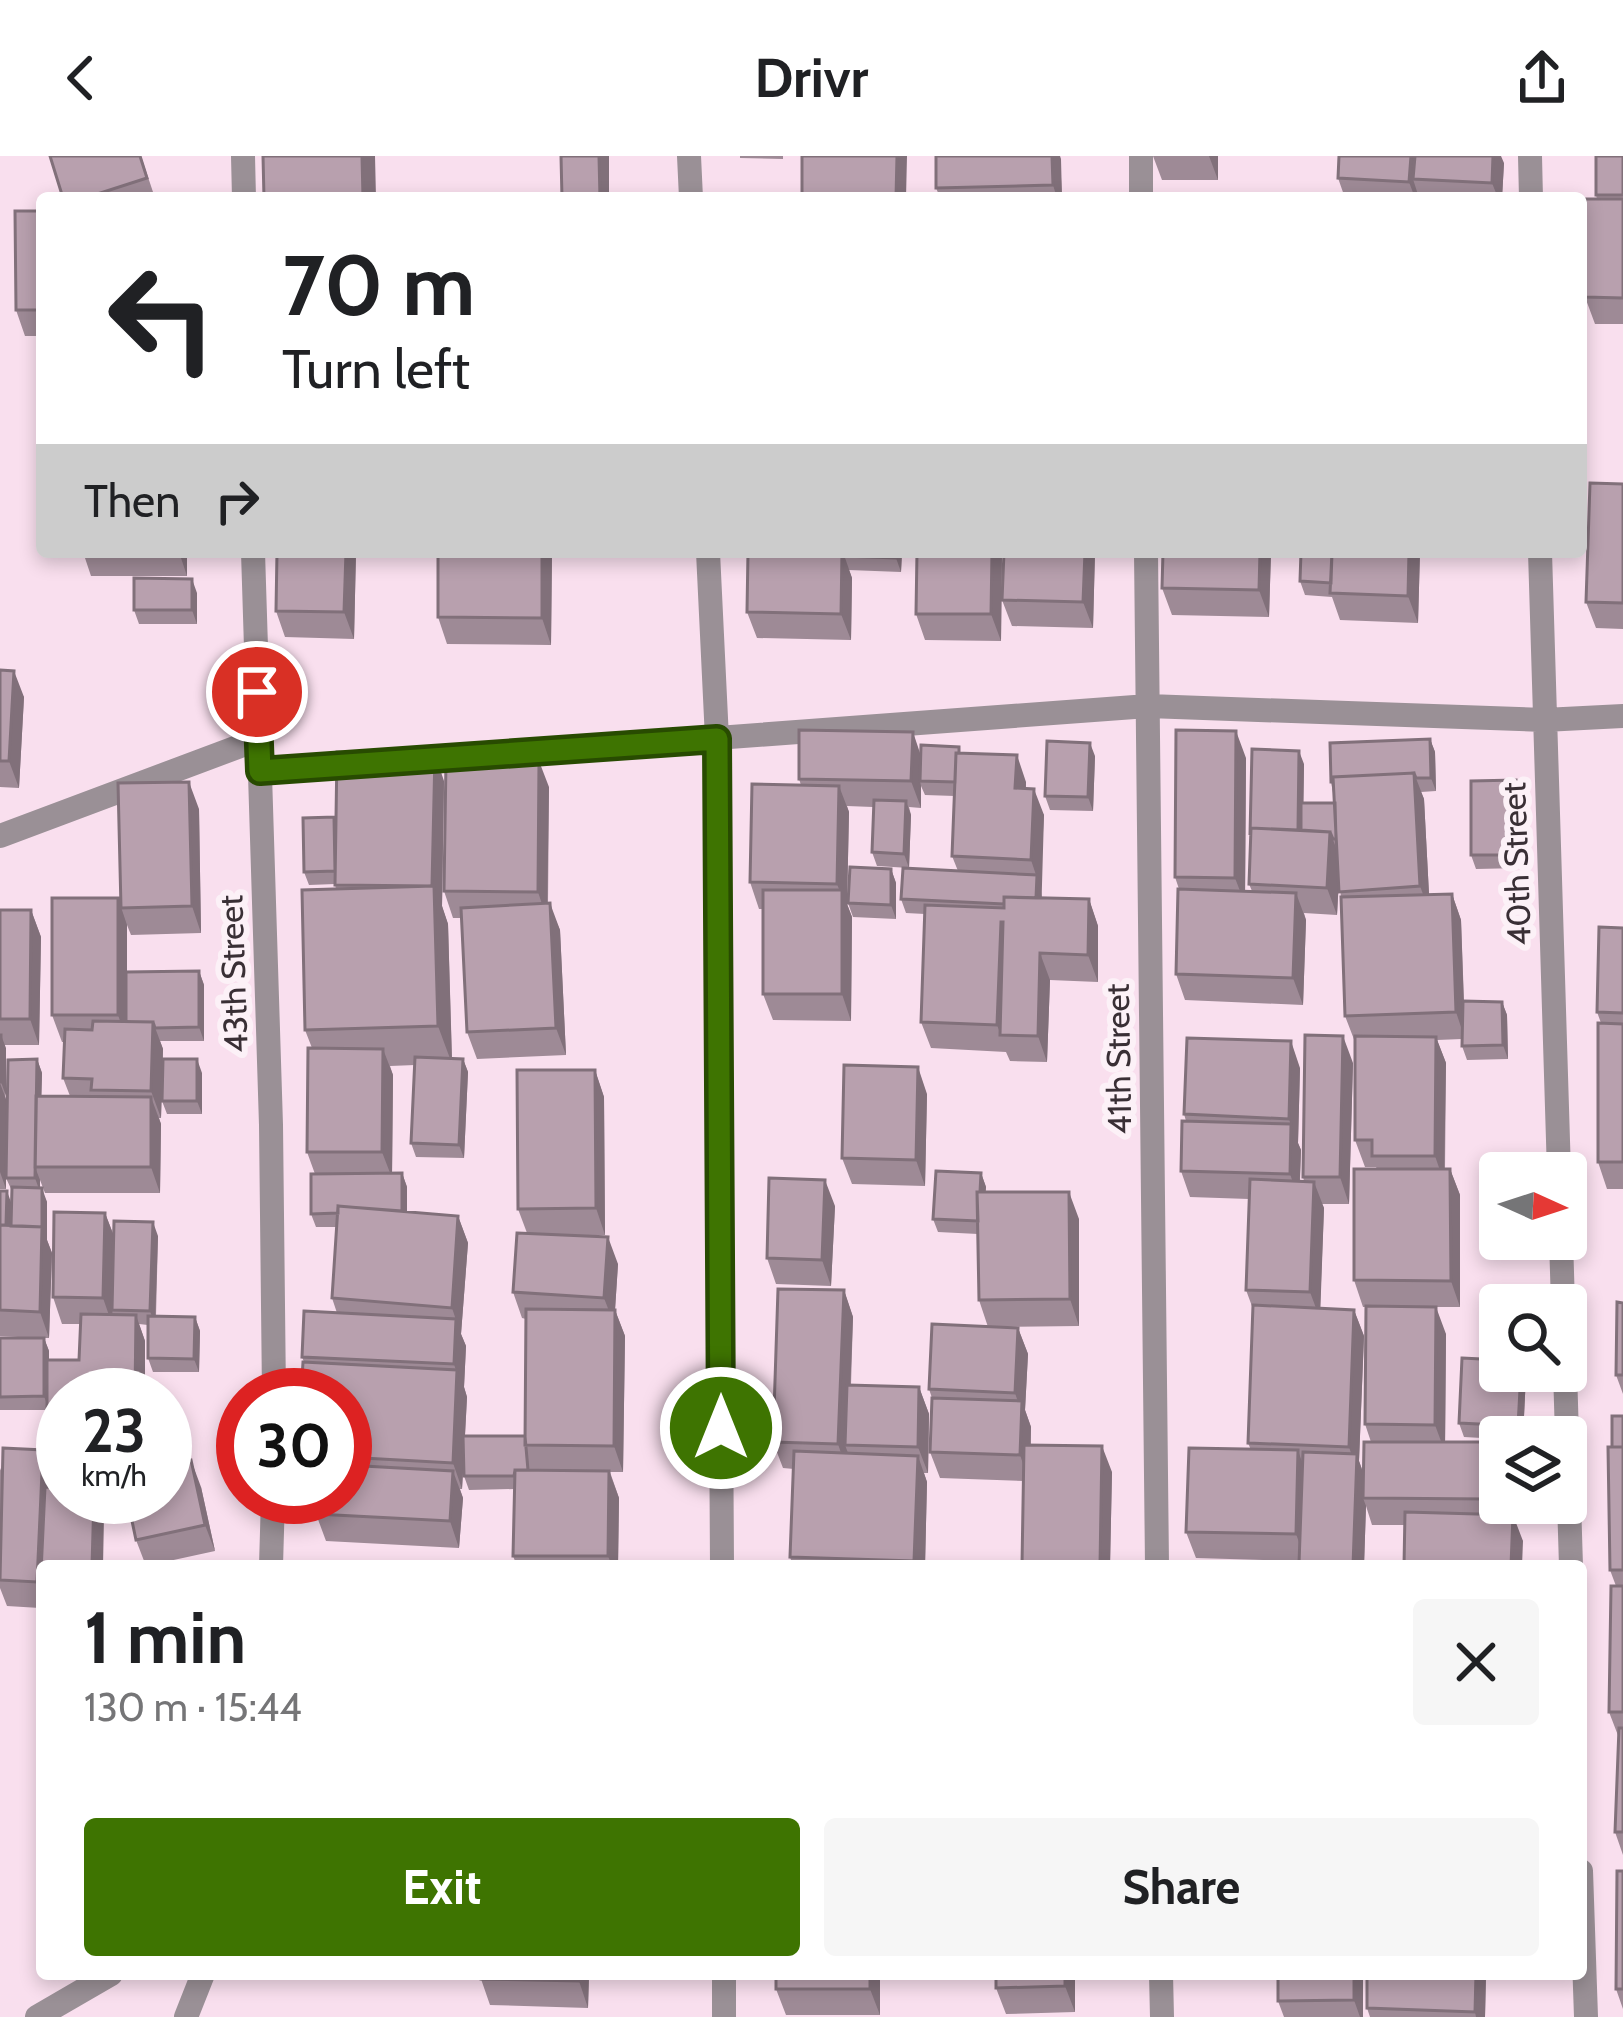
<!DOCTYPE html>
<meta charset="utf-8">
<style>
:root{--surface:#fff;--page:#f6f6f6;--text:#202124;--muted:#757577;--accent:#3e7401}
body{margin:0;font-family:Cabin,sans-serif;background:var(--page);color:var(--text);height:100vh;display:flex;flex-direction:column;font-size:45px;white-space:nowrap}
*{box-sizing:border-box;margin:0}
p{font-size:39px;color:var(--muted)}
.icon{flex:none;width:66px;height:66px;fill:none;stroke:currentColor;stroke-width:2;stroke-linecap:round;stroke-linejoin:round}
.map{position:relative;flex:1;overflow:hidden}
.drawer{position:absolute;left:36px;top:1404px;width:1551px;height:420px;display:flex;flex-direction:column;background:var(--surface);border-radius:12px;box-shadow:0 6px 18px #0003}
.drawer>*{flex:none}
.hud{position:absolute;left:36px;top:36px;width:1551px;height:366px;border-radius:12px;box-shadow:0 6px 18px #0003;background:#fff;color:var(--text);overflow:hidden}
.needle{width:78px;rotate:93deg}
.controls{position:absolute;left:1479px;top:996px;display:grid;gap:24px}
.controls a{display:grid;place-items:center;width:108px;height:108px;border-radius:12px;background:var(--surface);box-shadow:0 6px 18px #0003;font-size:60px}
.speed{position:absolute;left:36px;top:1212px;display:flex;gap:24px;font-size:60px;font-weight:700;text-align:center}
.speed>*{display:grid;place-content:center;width:156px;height:156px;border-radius:50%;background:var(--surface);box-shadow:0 6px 18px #0003;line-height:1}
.speed small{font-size:30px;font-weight:400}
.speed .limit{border:18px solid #d22;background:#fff;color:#111}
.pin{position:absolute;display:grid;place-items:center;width:102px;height:102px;color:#fff;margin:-51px;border:6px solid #fff;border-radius:50%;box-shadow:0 3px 12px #0007}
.me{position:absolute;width:132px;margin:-66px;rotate:0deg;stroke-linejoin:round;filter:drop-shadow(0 0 9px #0008)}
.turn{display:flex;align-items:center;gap:42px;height:252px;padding:0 48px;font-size:54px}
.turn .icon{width:156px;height:156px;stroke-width:2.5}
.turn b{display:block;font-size:84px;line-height:102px}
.then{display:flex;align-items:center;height:114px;padding:0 48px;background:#0003;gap:24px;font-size:45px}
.round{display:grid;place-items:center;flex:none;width:126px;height:126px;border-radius:12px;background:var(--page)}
.headline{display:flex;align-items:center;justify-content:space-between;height:204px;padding:0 48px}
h1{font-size:72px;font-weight:800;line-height:90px}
.button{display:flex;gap:24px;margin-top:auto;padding:24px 48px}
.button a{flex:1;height:138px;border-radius:12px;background:var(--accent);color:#fff;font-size:48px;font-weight:800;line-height:138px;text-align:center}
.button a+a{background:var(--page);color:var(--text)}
header{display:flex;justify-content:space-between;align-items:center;height:156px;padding:0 48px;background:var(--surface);font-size:54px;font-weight:800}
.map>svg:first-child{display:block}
</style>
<header><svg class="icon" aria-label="back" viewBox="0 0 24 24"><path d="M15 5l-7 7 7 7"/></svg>Drivr<svg class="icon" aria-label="share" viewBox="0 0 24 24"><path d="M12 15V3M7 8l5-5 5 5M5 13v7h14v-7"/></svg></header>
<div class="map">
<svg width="1623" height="1861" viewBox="0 0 1623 1861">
<rect width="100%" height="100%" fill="#f9dfee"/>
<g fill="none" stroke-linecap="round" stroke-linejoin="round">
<path stroke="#9a9096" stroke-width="24" d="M37,1861L111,1818"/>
<path stroke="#9a9096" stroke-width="24" d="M243,0L244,42
M689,0L691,42
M1141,0V42
M1530,0L1531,42
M253,396L271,969L274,1239
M708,396L717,583L722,1410
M1146,396L1157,1410
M1540,396L1559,1017
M406,605L1148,550L1544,564L1623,560
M260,615L365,608
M0,680L259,583
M1561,1083L1563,1149
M1565,1215L1571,1410
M271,1410L273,1341
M1581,1715L1586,1861
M724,1818V1861
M1161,1818L1162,1861
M186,1861L203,1818"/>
</g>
<path fill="#9e8a96" d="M141,0L155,42H63Z
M740,0H783V3L740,2Z
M936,0H1060L1062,42H921L939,39L936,32Z
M1153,0H1218V24H1162Z
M1623,0V168H1595L1585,141L1597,43L1596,39Z
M1504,7L1502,42H1420V40L1419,42H1345L1338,22Z
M42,55V180H25L16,154Z
M1623,328V473L1596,472L1586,446Z
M83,396H187V420H91Z
M356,396L354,483L285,481L276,455Z
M552,396L551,489L447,488L438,461Z
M748,396H902L901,416L849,414L852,422L851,484L757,482L747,456Z
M1002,396L1001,485L925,484L916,458Z
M1095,396L1093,472L1012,470L1002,444Z
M1271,396L1269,461L1172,459L1162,432Z
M1301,396H1420L1418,467L1340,464L1332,441L1305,439L1300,425Z
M197,437V468H139L134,454Z
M0,514L24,541L19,632L0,631Z
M1430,583L1435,596L1436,635L1421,636L1424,643L1429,738H1452L1461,764L1464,845L1502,846L1507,859L1508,903L1467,904L1462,890V883L1437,884L1446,907L1445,1013H1450L1460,1039V1151H1408L1446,1178L1445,1286H1488L1498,1313L1497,1358L1523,1385L1405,1369H1372L1366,1350L1364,1410H1300L1299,1405L1196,1402L1186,1376L1251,1294L1248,1287L1253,1153L1246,1134L1249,1043L1190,1041L1181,1015L1186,965L1184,958L1300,912L1298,987L1301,994L1300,1025H1304L1303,1021L1353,907L1349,1048H1322L1324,1052L1320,1152L1354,1154L1364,1180L1359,1305L1363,1316L1371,1286L1365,1268L1366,1151H1363L1354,1124L1377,1013L1376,1011H1365L1355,984V886L1345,860L1341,741L1339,724L1337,759L1304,757L1306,764L1303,849L1185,844L1176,818L1179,733L1175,721L1246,602L1245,735H1252L1249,728L1304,608L1303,647H1335L1331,626Z
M961,597L1026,626V632L1044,659L1040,728L1042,742L1089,743L1098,770V826L1050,824L1047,906L1010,905L1006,896L931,892L921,866L925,758L906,757L901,743L958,715L952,700L955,640L925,639L921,630V652L909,651L911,659L909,712L877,710L872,696L873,651L847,650L849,656L847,748L852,761L851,865L773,864L763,838V753H759L750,726L801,629L799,623L921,599Z
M1095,600L1093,655L1050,654L1045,640Z
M444,625L442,750L448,768L452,902L463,903L468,916L464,1002L416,1001L411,987L415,909L390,910L393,919L392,1017H402L407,1031V1056L458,1060L468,1087L461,1178L466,1190L464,1231L467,1241L465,1280H525L526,1163L522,1162L513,1136L527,1077L518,1053L595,914L604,941L605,1079H567L618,1108L615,1154L625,1180L623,1316H610L619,1342L618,1410H517L513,1400L514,1333L469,1334L464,1320V1301L462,1333H460L463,1342L459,1392L326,1385L316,1358L345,1341V1239L304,1206L302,1201L337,1157L332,1142L337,1071H316L311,1058L315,1018L307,996L312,892L305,874L336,733L335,728L309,729L304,716L334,661Z
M549,631L548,747L560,774L566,899L477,903L467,876L462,762H453L444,735Z
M1521,638V712L1476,713L1471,699Z
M199,653L201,777L131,779L127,769V816L199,815L204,829V885H160L163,893L161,962H159L161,968L160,1037H45L40,1024V1032L47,1046V1084L52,1097L49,1182H44L49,1195V1204H79L80,1168H62L53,1141L105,1057L114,1080H158L156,1160L195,1161L200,1175L199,1216H153L148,1202V1169L139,1168L145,1185L63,1239V1304H56L47,1277V1254H0V1182H36L0,1180V1035L12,1049V1035L6,1022L37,903L42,917L41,940H70L63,922L64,886H62L52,859L118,742L121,751Z
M891,713L896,727V763L853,761L848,747Z
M0,754H31L41,781L39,889H5L6,1033H0Z
M1623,772V1033H1607L1598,1006L1601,867L1597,856Z
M202,917V958H167L162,945Z
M927,938L925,1030L852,1028L842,1002Z
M981,1017L986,1031L985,1036L1079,1063V1170L991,1171L1018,1172L1028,1198L1025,1254L1031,1271V1289L1112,1316L1110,1410H1023L1024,1325L940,1322L930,1296L932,1242L929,1233L988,1171L979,1144L978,1078L938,1076L933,1063Z
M835,1050L831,1130L776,1128L767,1102Z
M844,1134L853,1161L851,1229L919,1231L929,1258L928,1317H924L927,1326L925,1410H793L790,1401L794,1313L783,1312L773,1286Z
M1623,1147V1238L1616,1219Z
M1500,1215H1525L1526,1219L1523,1281H1500V1283L1464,1281L1459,1267Z
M1623,1260V1699L1615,1676L1619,1582L1609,1556L1616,1430L1610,1414L1612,1291Z
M43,1294L52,1320V1331L104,1360L42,1410V1467L40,1452L7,1450L0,1432V1312L2,1317Z
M201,1331L215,1395L146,1410L136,1384Z
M1623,1715V1853L1616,1833Z
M312,1818H374V1823L313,1822Z
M589,1818L588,1852L490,1849L481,1823Z
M776,1818H880V1859H786L776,1833Z
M996,1818H1075V1856L1006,1858L996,1832Z
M1278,1818H1363V1861H1284L1278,1845Z
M1367,1818H1486L1485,1861H1370L1367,1852Z"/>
<path fill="#81707a" d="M362,0H375L376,42H363Z
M599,0H609V42H600Z
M897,0H907L906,42H896Z
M1052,0H1060L1061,3L1062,42H1057L1053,29Z
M1209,0H1218V24Z
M1411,0H1422L1413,23L1419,42H1415L1409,26Z
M1493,0H1501L1504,7L1502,42H1498L1492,27Z
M179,396H187V420Z
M346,396H356L354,483L344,456Z
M542,396H552L551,489L542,462Z
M843,396L852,422L851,484L841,458Z
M897,396H902L901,416L896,402Z
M992,396H1002L1001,485L991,458Z
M1085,396H1095L1093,472L1083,446Z
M1260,396H1271L1269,461L1259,434Z
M1409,396H1420L1418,467L1408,440Z
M192,423L197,437V468L192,454Z
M14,515L24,541L19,632L9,605Z
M1236,575L1246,602L1245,748L1235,722Z
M913,576L922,603L920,625L921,630V652L911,625Z
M1430,583L1435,596L1436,635L1431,622Z
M1090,587L1095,600L1093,655L1088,641Z
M1299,595L1304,608L1303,693L1298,680Z
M435,598L444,625L442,750L448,768L452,908L438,870L432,732Z
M1017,599L1026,626L1025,658L1015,632Z
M539,605L549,631L547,763L538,736Z
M1414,617L1424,643L1430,757L1420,730Z
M1516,624L1521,638V712L1516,699Z
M189,626L199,653L201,777L192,750Z
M839,630L849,656L847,748L852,761L851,865L842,838V741L837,728Z
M1034,633L1044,659L1041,763L1036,749L1037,722L1031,704Z
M906,645L911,659L909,712L904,698Z
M1330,676L1340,702L1337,759L1327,732Z
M891,713L896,727V763L891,749Z
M1296,737L1306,764L1303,849L1293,822Z
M1452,738L1461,764L1465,883L1456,856Z
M118,742L127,769V885L118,859Z
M1089,743L1098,770V826L1088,799Z
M550,747L560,774L566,899L556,872Z
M31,754L41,781L39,889L30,863Z
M1001,766L1011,792L1001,879L997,869Z
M1040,797L1050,824L1047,906L1038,880Z
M199,815L204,829V885L199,871Z
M1502,846L1507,859L1508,903L1503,889Z
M153,866L163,893L161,962L151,935Z
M1,879L6,892V940L1,926Z
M1343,880L1353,907L1349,1048L1340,1021Z
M1436,881L1446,907L1444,1026L1435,1000Z
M1291,885L1300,912L1298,987L1301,994L1299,1044L1290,1018L1291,970L1289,963Z
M383,893L393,919L392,1022L382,996Z
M37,903L42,917L40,1011H35L40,1024V1036L35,1022Z
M197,903L202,917V958L197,945Z
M463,903L468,916L464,1002L459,989Z
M918,911L927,938L925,1030L916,1004Z
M595,914L604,941L605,1079L596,1052Z
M0,927L6,943V1033L0,1016Z
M151,941L161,968L160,1037L151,1011Z
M1450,1013L1460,1039V1151L1451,1125Z
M402,1017L407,1031V1070L402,1057Z
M981,1017L986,1031L983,1079L978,1065Z
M825,1024L835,1050L831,1130L822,1104Z
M1314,1026L1324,1052L1320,1163L1310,1136Z
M42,1032L47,1046V1084L52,1097L49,1182L40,1156Z
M7,1035L12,1049L11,1092L6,1078Z
M1069,1036L1079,1063V1170L1070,1143Z
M105,1057L115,1083L112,1168L103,1142Z
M458,1060L468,1087L461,1178L466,1190L464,1231L467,1241L462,1333L453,1307L457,1218L454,1208L456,1164L452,1152Z
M153,1066L158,1080L155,1169L150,1155Z
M608,1081L618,1108L615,1154L625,1180L623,1316L614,1290V1168L604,1142Z
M844,1134L853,1161L848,1289H845L848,1297L847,1315L838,1288Z
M1436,1151L1446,1178L1445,1296L1435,1269Z
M1354,1154L1364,1180L1359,1305L1366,1325L1363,1342L1366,1350L1364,1410H1353L1356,1312L1349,1291Z
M136,1159L145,1185V1239H135Z
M195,1161L200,1175L199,1216L194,1203Z
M1018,1172L1028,1198L1025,1254L1031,1271L1029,1325L1020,1299L1021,1255L1015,1237Z
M44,1182L49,1195V1254L44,1240Z
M1521,1215H1525L1526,1219L1523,1281L1518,1270Z
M919,1231L929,1258L928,1317L918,1291Z
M1488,1286L1498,1313L1497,1370L1487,1343Z
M1102,1290L1112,1316L1110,1410H1100Z
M43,1294L52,1320L48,1410L42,1440L37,1426Z
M1298,1294L1307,1321L1306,1405L1296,1378Z
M918,1300L927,1326L925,1410H916L914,1405Z
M191,1304L201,1331L215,1395L205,1369Z
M453,1315L463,1342L459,1392L450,1365Z
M609,1315L619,1342L618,1410H612L608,1400Z
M94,1341H98L104,1360L103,1410H92Z
M1513,1359L1523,1385L1522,1410H1511Z
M579,1818H589L588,1852L579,1825Z
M870,1818H880V1859L870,1833Z
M1065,1818H1075V1856L1065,1830Z
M1354,1818H1363V1861H1360L1354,1844Z
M1476,1818H1486L1485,1861H1476L1475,1856Z"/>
<path fill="#b8a0ae" stroke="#81707a" stroke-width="3" d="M50,0H140L147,22L85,42H63Z
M263,0H362L363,42H264Z
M561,0H599L600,42H562Z
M802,0H897L896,42H802Z
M936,0H1052L1053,29L936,32Z
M1339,0H1411L1409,26L1338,22Z
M1415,0H1493L1492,27L1413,23Z
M1596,0H1623V39H1596Z
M921,38L1055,41V42H921Z
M1585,43H1623V142L1585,141Z
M15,55H42V154H16Z
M1590,327L1623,328V447L1586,446Z
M277,396H346L344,456L276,455Z
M438,396H542V462L438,461Z
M748,396H842L841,458L747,456Z
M843,396H897L896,402L844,400Z
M917,396H992L991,458H916Z
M1004,396H1085L1083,446L1002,444Z
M1163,396H1260L1259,434L1162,432Z
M1301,396H1332L1331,427L1300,425Z
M1332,396H1409L1408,440L1330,437Z
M134,422L192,423V454H134Z
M0,514L14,515L9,605H0Z
M799,574L913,576L911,625L799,623Z
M1176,574L1236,575L1235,722L1175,721Z
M1430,583L1431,622H1416L1414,617L1333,621V626H1331L1330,587Z
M1047,585L1090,587L1088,641L1045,640Z
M921,589L959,591V597H956L955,626L920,625Z
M1252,593L1299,595L1298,674L1251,672L1250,679Z
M337,596L435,598L432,730L335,729Z
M956,597L1017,599L1015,632L1034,633L1031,704L952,700Z
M446,604L539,605L538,736L444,735Z
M1414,617L1420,730L1339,736L1333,621Z
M1516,624V699H1471V625Z
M189,626L192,750L121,752L118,627Z
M752,628L839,630L837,728L750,726Z
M874,644L906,645L904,698L872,696Z
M1301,647H1335L1336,683H1333L1330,676L1301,674Z
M334,661L335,715L304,716L303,662Z
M1251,672L1330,676L1327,732L1249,728Z
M850,711L891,713V749L848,747Z
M903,712L1037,719L1036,742L1004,741V748L901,743Z
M434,730L438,870L305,874L302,734Z
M1178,733L1296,737L1293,822L1176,818Z
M763,734H842V838H763Z
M1452,738L1456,856L1345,860L1341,741Z
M1004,741L1089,743L1088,799L1040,797L1038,880L1000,879L1003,766H1001L997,869L921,866L925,749L1004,752Z
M52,742H118V859H52Z
M550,747L556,872L467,876L461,752Z
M0,754H31L30,863H0Z
M1599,771L1623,772V857L1597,856Z
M199,815V871L155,872L153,866H126V816Z
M1463,845L1502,846L1503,889L1462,890Z
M93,865L153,866L151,935L91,934L92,923L63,922L65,873L92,874Z
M1598,867L1623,868V1006H1598Z
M0,879H1V926H0Z
M1305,879L1343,880L1340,1021H1303Z
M1355,880L1436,881L1435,1000H1372V984H1355Z
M1187,882L1291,885L1289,963L1184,958Z
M308,892L383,893L382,996H307Z
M415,901L463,903L459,989L411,987Z
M37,903L35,1022H6L8,904Z
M163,903H197V945H162Z
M844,909L918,911L916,1004L842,1002Z
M517,914H595L596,1052L518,1053Z
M36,940L151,941V1011H35Z
M1182,965L1291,968L1290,1018L1181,1015Z
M1354,1013H1450L1451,1125L1354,1124Z
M936,1015L981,1017L980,1036H977L978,1065L933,1063Z
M402,1017V1055L338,1050V1057L311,1058V1018Z
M769,1022L825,1024L822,1104L767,1102Z
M1250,1023L1314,1026L1310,1136L1246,1134Z
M12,1031L42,1032V1071L11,1070Z
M0,1035H7L6,1069H0Z
M977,1036H1069L1070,1143L979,1144Z
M338,1050L458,1060L452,1152L332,1142Z
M54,1056L105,1057L103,1142L53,1141Z
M114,1065L153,1066L150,1155L112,1154Z
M0,1069L42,1071L40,1156L0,1154Z
M517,1077L608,1081L604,1142L513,1136Z
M778,1133L844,1134L838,1288L773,1286Z
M1617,1146L1623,1147V1219H1616Z
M1253,1149L1354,1154L1349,1291L1248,1287Z
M1366,1150L1436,1151L1435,1269L1365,1268Z
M526,1153L615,1154L614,1290L525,1289Z
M304,1155L456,1163L454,1208L302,1201Z
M81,1158L136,1159L135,1239H63V1277H47V1204H79Z
M148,1160L195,1161L194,1203L148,1202Z
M932,1168L1018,1172L1015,1237L929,1233Z
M0,1182H44V1240L0,1241Z
M1462,1202L1500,1204V1215H1521L1518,1270L1459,1267Z
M303,1206L457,1214L453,1307L345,1301V1239H301Z
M847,1229L919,1231L918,1291L845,1289Z
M932,1242L1022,1245L1020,1299L930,1296Z
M1612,1260H1623V1291H1612Z
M463,1280H525L528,1314H515L514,1320H464Z
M1364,1286H1488L1487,1343L1363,1342Z
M1024,1289L1102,1290L1100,1410L1022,1409Z
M1608,1291H1623V1414H1610Z
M3,1292L43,1294L37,1426L0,1424Z
M1189,1292L1298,1294L1296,1378L1186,1376Z
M794,1295L918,1300L914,1405L790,1401Z
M1303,1296L1357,1298L1353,1410L1299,1408Z
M191,1304L205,1369L136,1384L127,1341H165V1310Z
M345,1309L453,1315L450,1365L316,1358L317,1341H345Z
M515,1314L609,1315L608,1400H513Z
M45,1331L63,1332V1341H94L92,1410H94H42V1459H39Z
M1405,1356L1513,1359L1511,1410H1404Z
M1611,1430H1623V1556H1609Z
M1619,1572H1623V1676H1615Z
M1617,1715H1623V1833H1616Z
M481,1818H579V1825L481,1823Z
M776,1818H870V1833H776Z
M996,1818H1065V1830L996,1832Z
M1278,1818H1354V1844L1278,1845Z
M1367,1818H1476L1475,1856L1367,1852Z"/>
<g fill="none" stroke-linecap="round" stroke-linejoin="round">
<defs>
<path id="route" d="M257,536L260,615L717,583L721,1272"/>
</defs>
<use href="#route" stroke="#284b01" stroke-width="30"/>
<use href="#route" stroke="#3e7401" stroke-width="21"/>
</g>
<g text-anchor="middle" stroke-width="12" stroke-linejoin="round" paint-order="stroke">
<g font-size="33" fill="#392f35" stroke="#fcf1f7">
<text transform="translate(1516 708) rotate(-92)" y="12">40th Street</text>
<text transform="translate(233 818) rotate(-92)" y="12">43th Street</text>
<text transform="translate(1118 903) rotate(-91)" y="12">41th Street</text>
</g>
</g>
</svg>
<div class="controls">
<a><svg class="needle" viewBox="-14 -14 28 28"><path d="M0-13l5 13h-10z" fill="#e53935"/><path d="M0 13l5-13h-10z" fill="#757577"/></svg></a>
<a><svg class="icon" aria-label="search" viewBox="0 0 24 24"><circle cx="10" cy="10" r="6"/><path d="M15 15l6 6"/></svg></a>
<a><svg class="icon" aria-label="layers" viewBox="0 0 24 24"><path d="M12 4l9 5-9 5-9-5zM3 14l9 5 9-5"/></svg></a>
</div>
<div class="speed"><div>23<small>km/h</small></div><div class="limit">30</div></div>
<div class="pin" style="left:257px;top:536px;background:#d93025"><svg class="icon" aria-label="arrive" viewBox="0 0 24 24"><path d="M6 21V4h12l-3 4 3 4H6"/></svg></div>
<svg class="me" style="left:721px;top:1272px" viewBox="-20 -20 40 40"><circle r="17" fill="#3e7401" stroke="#fff" stroke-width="3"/><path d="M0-11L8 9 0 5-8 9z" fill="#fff"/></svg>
<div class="hud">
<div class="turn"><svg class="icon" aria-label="left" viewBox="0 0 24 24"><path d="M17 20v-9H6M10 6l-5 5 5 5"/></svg><div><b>70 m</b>Turn left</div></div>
<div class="then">Then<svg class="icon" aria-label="right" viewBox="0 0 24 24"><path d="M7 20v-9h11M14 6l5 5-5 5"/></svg></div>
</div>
<section class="drawer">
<div class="headline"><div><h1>1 min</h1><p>130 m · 15:44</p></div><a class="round"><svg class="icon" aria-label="close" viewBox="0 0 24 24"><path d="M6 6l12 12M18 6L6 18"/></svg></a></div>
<div class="button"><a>Exit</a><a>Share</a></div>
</section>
</div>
